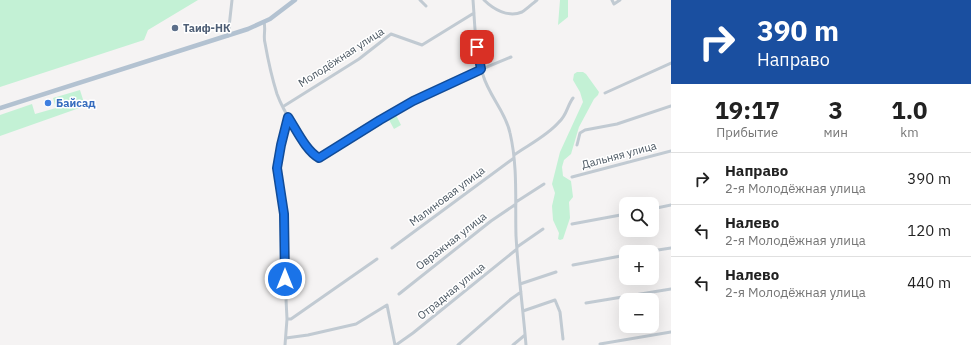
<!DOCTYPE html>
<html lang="ru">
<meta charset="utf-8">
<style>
:root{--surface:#fff;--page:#f6f6f6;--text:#222;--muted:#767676;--line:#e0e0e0}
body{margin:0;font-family:"IBM Plex Sans",sans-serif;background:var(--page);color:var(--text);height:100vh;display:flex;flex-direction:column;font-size:15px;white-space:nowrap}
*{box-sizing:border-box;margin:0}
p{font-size:13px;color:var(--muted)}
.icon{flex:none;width:22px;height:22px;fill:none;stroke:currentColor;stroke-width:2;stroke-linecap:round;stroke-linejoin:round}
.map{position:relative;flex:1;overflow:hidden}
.sheet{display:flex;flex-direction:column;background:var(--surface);width:300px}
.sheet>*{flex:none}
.top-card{background:#1a4fa0;color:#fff;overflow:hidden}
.fabs{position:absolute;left:619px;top:197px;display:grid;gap:8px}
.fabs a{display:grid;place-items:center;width:40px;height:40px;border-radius:8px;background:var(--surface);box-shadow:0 4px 16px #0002;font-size:20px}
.pin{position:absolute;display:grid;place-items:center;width:34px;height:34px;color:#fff;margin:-17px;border-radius:8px;box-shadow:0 2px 6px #0006}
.me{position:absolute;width:44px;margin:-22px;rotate:0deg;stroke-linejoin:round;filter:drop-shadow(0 0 3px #0008)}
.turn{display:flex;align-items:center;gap:14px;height:84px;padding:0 20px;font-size:18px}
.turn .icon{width:52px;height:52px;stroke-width:2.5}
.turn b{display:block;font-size:28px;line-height:34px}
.eta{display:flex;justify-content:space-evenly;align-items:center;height:68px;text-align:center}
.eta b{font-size:24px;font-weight:700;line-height:28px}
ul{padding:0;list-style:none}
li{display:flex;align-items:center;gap:12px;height:52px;padding:0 20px;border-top:1px solid var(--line)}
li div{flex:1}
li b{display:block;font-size:15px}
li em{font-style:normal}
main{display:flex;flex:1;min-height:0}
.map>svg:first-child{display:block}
</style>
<main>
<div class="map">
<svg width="671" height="345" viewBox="0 0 671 345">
<rect width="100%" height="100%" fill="#f5f3f3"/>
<path fill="#c3f1d5" d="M0,0H198L148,30L144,40L0,87Z
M560,0H568V17L558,25Z
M577,72H583L586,74L599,92L598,95L594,99L579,127L571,154L564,160L562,167L563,176L571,181L573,197L569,202L570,218L563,239L560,240L558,239L559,233L553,220L552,206L555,193L552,184L560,152L583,102L580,92L573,80L574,74Z
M80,90L85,106L0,136V115L32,104L35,114L56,108L53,98Z
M394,115H396L401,125L394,129L388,118Z"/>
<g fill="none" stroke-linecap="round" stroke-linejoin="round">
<path stroke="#c1cad2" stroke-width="3" d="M420,0L426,6
M473,0C475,25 475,52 483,75C489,96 506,112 510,133C518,167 515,202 516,236C518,272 523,309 526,345
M484,0C493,9 508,18 522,12C527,9 532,4 537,0
M612,0L614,4L620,0
M264,22C266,29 263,37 265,43C268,60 272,78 277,94C282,108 306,151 319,158C341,147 360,131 381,119C423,95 467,75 511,57
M228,36L232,0
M605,93L671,63
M284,106L359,59L391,34L422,45L474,13
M577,145L580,133L585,130L617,124L671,106
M514,155C528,145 547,136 559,122C567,115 567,106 573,98
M572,177L671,151
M516,202L544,184
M652,209L671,205
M572,224L626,214
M517,247L543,229
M392,248L514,158
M645,252L671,248
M573,265L626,255
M520,284L556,272
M399,294L491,221L516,204
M586,303L671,289
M523,311L555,300L560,312L563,339
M287,319H291L377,259
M286,338L308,335L356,324L387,305L395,345
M600,344L671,332
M285,345L287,319L285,279L284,214L277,168L281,145L288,117
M396,345L413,333L517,249
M458,345L511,299L521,292
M513,345L525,335"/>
<path stroke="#b3c2d1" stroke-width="4.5" d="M0,108L248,29L270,19L295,0"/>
</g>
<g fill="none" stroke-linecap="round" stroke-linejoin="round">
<defs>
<path id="route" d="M285,279L284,214L277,168L281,145L288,117C296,129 306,151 319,158L380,120L413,101L480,70L481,69L477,47"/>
</defs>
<use href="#route" stroke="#114b97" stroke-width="10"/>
<use href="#route" stroke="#1a73e8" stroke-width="7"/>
</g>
<circle fill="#5c6f8a" stroke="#fff" stroke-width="1.5" cx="175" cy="28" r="4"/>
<circle fill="#3f7fe0" stroke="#fff" stroke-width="1.5" cx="48" cy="103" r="4"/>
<g text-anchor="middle" stroke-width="3" stroke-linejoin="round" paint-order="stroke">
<g font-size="11" font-weight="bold" fill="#4e5e75" stroke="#fff" text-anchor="start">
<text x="183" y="32">Таиф-НК</text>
</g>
<g font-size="11" fill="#4a5661" stroke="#fff">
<text transform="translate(341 57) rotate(-33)" y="4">Молодёжная улица</text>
<text transform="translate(619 155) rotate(-15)" y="4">Дальняя улица</text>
<text transform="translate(447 196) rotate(-37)" y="4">Малиновая улица</text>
<text transform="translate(451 241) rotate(-38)" y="4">Овражная улица</text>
<text transform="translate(451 291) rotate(-39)" y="4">Отрадная улица</text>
</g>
<g font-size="11" font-weight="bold" fill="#366cbe" stroke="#fff" text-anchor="start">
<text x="56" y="107">Байсад</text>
</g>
</g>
</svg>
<div class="fabs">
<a><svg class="icon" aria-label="search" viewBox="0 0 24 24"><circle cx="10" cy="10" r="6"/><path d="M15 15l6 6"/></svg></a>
<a>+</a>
<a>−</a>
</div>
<div class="pin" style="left:477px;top:47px;background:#d93025"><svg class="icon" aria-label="arrive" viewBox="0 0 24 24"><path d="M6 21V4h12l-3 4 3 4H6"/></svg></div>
<svg class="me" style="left:285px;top:279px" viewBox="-20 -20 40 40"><circle r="17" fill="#1a73e8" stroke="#fff" stroke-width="3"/><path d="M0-11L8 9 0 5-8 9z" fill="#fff"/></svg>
</div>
<section class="sheet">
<div class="top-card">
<div class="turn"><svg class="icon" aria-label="right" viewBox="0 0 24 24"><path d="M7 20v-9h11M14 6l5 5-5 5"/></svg><div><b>390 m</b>Направо</div></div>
</div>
<div class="eta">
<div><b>19:17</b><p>Прибытие</p></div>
<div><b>3</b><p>мин</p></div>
<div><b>1.0</b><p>km</p></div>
</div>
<ul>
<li><svg class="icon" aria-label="right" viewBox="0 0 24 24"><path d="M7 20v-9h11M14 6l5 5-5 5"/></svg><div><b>Направо</b><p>2-я Молодёжная улица</p></div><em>390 m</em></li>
<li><svg class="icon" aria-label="left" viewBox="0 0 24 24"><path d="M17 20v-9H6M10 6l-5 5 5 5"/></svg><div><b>Налево</b><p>2-я Молодёжная улица</p></div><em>120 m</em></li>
<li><svg class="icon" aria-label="left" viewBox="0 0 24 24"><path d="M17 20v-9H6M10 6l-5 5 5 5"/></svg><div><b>Налево</b><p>2-я Молодёжная улица</p></div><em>440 m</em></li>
</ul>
</section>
</main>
